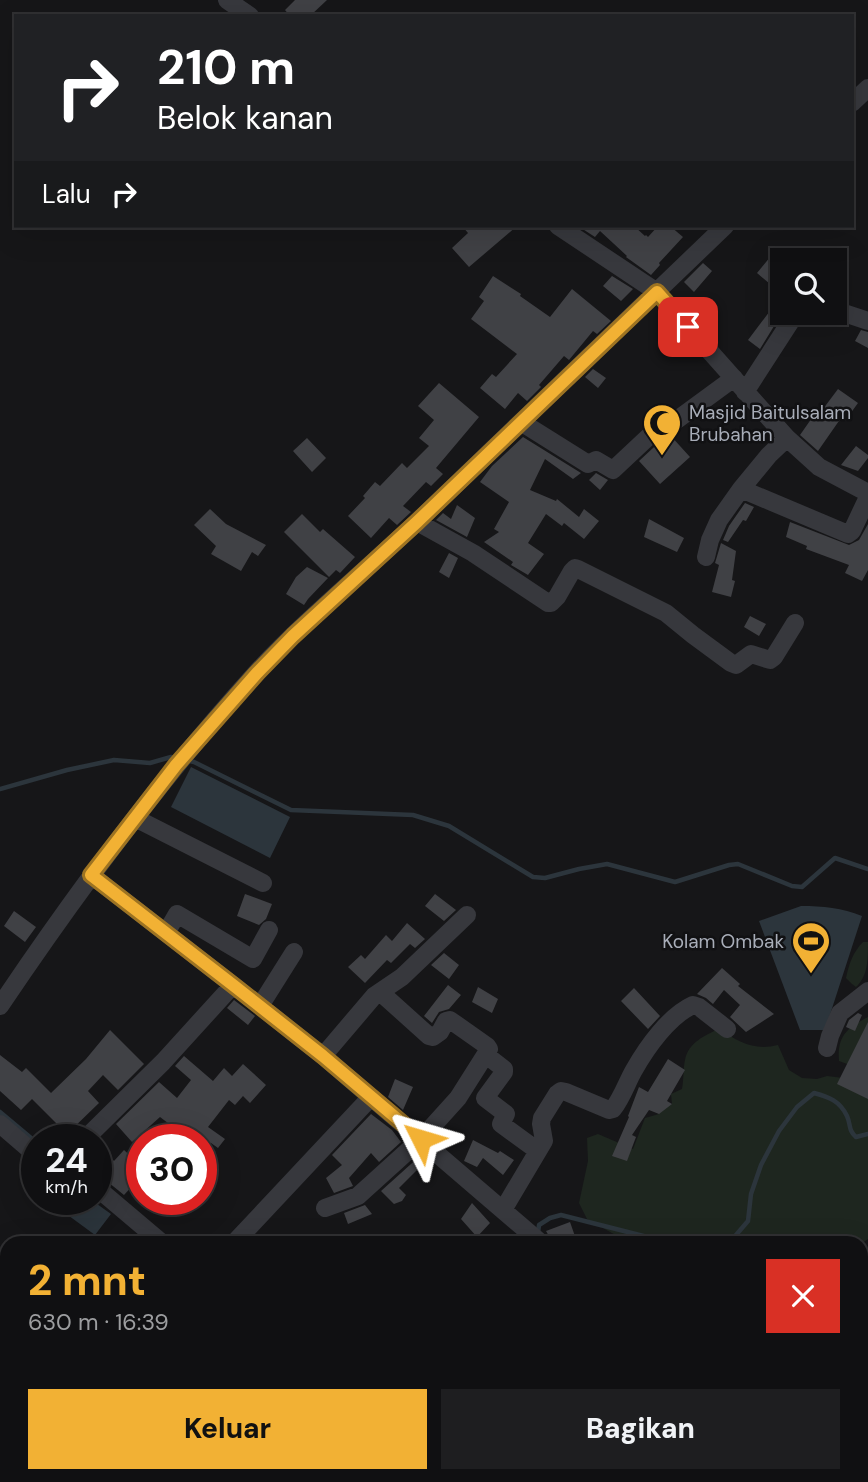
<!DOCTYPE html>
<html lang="id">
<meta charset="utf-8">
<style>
:root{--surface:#101012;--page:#1e1e20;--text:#f1f3f6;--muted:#9c9d9f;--line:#303032;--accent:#f2b134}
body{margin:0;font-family:"DM Sans",sans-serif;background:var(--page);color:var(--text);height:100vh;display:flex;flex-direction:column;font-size:26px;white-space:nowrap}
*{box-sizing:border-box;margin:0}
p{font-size:23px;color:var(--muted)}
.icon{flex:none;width:38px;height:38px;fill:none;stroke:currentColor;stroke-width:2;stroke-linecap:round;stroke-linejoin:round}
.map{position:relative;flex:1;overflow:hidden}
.details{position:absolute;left:0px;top:1236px;width:868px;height:247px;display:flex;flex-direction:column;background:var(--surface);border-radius:21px 21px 0 0;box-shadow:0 7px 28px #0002,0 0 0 2px var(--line)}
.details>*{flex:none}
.banner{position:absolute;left:14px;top:14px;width:840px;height:214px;border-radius:0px;box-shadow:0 7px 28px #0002,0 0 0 2px var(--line);background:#202124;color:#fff;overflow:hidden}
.fabs{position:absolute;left:770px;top:248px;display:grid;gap:14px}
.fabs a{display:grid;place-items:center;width:77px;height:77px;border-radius:0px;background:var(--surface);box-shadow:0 7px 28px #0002,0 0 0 2px var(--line);font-size:35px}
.speed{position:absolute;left:21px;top:1124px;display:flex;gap:14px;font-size:35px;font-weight:700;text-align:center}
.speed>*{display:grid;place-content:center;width:91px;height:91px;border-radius:50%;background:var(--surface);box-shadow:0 7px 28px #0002,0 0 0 2px var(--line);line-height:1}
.speed small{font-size:18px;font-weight:400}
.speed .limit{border:10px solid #d22;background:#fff;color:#111}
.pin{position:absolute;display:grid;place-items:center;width:60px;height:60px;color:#fff;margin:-30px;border-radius:14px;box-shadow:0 4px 10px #0006}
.me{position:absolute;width:77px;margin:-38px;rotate:310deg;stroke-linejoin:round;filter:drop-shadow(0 0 5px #0008)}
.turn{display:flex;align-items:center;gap:24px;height:147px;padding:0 28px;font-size:32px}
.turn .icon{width:91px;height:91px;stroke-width:2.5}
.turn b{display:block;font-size:49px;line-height:60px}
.then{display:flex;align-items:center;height:66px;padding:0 28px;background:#0003;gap:14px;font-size:26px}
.round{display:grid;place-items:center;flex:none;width:74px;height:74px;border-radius:0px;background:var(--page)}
.overview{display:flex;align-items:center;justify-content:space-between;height:119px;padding:0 28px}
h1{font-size:42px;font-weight:800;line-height:52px;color:var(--accent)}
.primary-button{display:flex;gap:14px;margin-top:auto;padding:14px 28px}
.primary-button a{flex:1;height:80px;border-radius:0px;background:var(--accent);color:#111;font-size:28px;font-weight:800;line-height:80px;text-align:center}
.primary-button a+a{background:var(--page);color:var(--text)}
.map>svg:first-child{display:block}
</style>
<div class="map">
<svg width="868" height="1482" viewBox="0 0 868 1482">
<rect width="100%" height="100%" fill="#161618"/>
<path fill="#222225" d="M500,1475H632L634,1482H509Z"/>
<path fill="#1e261f" d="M863,942H868C868,960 868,976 856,987L852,984L846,978C849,964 853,952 863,942Z
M868,1017V1043L850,1065L839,1061C837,1036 847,1028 868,1017Z
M719,1029C739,1042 754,1051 778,1045L789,1070L802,1078L817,1079L827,1076L868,1081V1239L861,1244V1242H628L587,1219L579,1203L588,1161L587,1138L598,1134L633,1149L645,1118L659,1114L658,1102L672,1104L671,1094L682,1089C684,1078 683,1069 685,1060C688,1043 705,1035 719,1029Z"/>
<path fill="#2c353c" d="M191,767L290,817L270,858L171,807Z
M801,906C823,906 842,908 862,916L825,1030H800L759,921Z
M46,1199H90L111,1214L95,1235Z"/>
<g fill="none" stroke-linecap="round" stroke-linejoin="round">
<path stroke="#2c353c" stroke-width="4.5" d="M185,760L194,762L291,810L413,815L449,826L533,877L545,878L579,869L607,864L675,882L729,865L738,864L792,886L802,887L835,858L868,869
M0,789L67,770L114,760L150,763L171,757L177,758
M0,1112L37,1143
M538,1233L539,1225L550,1218L561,1215L667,1242
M730,1242L748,1221L751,1194L761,1165L779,1131L797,1107L814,1093C829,1097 840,1101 847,1116C851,1125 848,1130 856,1137L868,1134
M254,1482L262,1475"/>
</g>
<path fill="#404145" d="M295,0H327L310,16H290L285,10Z
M462,226H517L469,267L452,248L468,233Z
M578,226H634L645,236L646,235L648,237L658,226H670L683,237L659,263L660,265L651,275L626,257L627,256L600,231L595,237Z
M775,251L782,257V270L770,284L757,273Z
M703,263L712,271L694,292L684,282Z
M493,276L521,294L520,296L550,317L572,289L611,321L597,334L593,331L569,360L564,356L539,385L541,387L527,401L518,393L505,409L480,388L492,374L496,377L517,354L471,319L484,301L479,297Z
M612,276L633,289L621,301L603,286Z
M782,295V313L760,349L748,340Z
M861,330L868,332V348L855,341Z
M593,369L606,378L598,388L585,377Z
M439,383L479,417L436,468L443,474L431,486L426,482L403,506L411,512L397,525L389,518L371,538L348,516L365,498L363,496L375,482L380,486L402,463L407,468L429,446L419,438L434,420L418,406Z
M838,389L858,403L845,421L841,418L818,451L800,435L814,415L817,417Z
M667,435H670L690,457L660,484L639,461Z
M523,437L581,473L573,479L545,459L530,490L556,501L557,499L579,517L584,509L599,521L584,539L564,523L562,526L546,514L528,543L544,554L528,575L511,565L513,562L484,542L499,532L494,529L509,502L480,482L492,466Z
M307,438L326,458L312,472L293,451Z
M856,446L868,455V458L858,471L841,465Z
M596,473L608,480L600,490L589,480Z
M745,503L754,507L746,521L743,520L728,542L723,540L729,526Z
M457,505L475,518L467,537L436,520L443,513L451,519Z
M210,509L226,524L266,545L258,556L252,552L241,571L211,554L216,546L194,525Z
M302,514L320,532L323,529L355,557L340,573L336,570L329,577L284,532Z
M649,519L684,538L677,552L644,537Z
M790,522L849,545L859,540L868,524V570L862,581L845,573L849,565L806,549L807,546L786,537Z
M721,543L736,551L732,580L735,581L731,597L712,592L719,565L715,563Z
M449,553L458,558L449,578L439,572Z
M307,567L328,578L308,599L304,605L286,594L296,577Z
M750,616L766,624L759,636L744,627Z
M245,894L272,904L266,919L259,925L237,916Z
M435,894L456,910L444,921L425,906Z
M14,911L36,927L25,942L4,926Z
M407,923L425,939L415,948L410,944L391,963L387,960L365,983L348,967L361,955L365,959L386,935L392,941Z
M444,953L459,965L449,979L431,965Z
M722,968L740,984L738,986L774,1014L746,1032L730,1017L740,1005L724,990L713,1004L706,998L697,994Z
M448,985L461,995L449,1009L439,1012L432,1023L424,1016Z
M478,987L498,999L492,1013L472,1002Z
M634,988L660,1016L648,1029L621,1001Z
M234,1000L255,1016L248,1025L227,1008Z
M858,1013L862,1015L855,1031L846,1027L849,1020Z
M868,1022V1099L837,1084Z
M110,1030L144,1064L118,1090L103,1075L88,1091L99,1103L67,1134L32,1099L21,1110L0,1091V1055L22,1072L26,1068L51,1093L86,1059Z
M184,1056L213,1081L224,1068L232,1076L243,1064L266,1085L250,1103L243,1096L235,1105L229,1100L208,1127L225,1139L218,1148L211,1143L201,1156V1139H189L160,1117L132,1142L116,1124L159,1082L177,1098L191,1080L175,1066Z
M668,1059L685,1070L667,1101L672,1104L659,1114L649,1110L632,1135L636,1137L627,1161L612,1156L629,1117L628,1116L639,1087L648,1092Z
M395,1079L413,1087L403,1110L388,1097Z
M371,1114L392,1130L401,1142L379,1162L371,1153L349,1178L353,1186L334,1193L326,1178L342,1165L332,1155Z
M473,1140L498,1153L500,1151L514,1160L503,1175L483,1158L477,1167L464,1161Z
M124,1150L136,1161L125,1172L136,1182L124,1195L103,1178L98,1176L96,1172L110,1157L114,1161Z
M421,1155L427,1160L399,1188L406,1195L402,1201L394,1204L381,1191Z
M472,1203L490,1223L477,1237L461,1219Z
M365,1205L372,1214L348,1224L344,1213Z
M570,1222L577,1242H551L550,1238L546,1231Z"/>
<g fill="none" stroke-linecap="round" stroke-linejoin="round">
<path stroke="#37383d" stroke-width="18" d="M227,0L250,16
M852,103L868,88
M558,226L657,292L787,438L819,467L868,493
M835,310L868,321
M745,392L796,313
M521,422L588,464L596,460L613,470L661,425L674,422L734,378
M741,489L848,534L852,531L868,497
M417,522L473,553L548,603H551L557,597L572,571L575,568L578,569L666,613L693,635L731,663L736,665L751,654L770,660L774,657L795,623
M706,557L710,540L719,520L741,489L769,455L787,438
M135,818L263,883
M91,875L233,985L323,1056L540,1242
M166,933L177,914L253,959L269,930
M0,1006C78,890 161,778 255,674C306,619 365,571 419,520C522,422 624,324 725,226
M260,1006L294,952
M827,1048L830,1036L840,1013L868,991
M486,1055L504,1069V1072L485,1098L506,1114L501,1124L538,1151
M323,1056L374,996L402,977L467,915
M0,1124L37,1156
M85,1139L163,1062L233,985
M96,1187L161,1242
M325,1208L358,1196L421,1139L458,1098L489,1049L487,1046L450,1020L446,1021L440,1032L433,1037L429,1036L380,992
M503,1210L544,1141L541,1124L542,1118L557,1094L561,1091L566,1092L609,1110L613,1109C622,1098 627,1082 634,1070C647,1047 669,1016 693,1005L699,1007L727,1029
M235,1242L371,1097
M861,1305L868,1299
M861,1427L868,1420
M793,1475L800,1482
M466,1482L473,1475"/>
</g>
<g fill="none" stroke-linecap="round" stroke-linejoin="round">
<defs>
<path id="route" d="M421,1139L323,1056L233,985L91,875L176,765L257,673L293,636L417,522L657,292L688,327"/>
</defs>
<use href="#route" stroke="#9d7322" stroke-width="18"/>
<use href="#route" stroke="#f2b134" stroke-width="12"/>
</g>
<defs>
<symbol id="mosque-pin" viewBox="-11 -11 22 30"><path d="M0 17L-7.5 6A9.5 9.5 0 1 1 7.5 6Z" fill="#f2b134" stroke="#111113"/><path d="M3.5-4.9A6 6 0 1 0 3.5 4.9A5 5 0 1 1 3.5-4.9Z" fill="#111"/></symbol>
<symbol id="stadium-pin" viewBox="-11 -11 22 30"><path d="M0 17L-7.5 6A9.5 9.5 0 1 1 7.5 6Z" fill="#f2b134" stroke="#111113"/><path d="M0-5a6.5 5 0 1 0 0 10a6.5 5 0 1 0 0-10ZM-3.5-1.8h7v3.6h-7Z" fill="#111"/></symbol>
</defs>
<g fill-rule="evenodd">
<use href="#mosque-pin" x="640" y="401" width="44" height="60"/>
<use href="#stadium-pin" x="789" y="919" width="44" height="60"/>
</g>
<g text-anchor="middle" stroke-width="5" stroke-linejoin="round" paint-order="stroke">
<g font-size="19" fill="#a8adb8" stroke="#111113" text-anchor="start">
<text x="689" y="419">Masjid Baitulsalam<tspan x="689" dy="22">Brubahan</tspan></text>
<text x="784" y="948" text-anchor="end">Kolam Ombak</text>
</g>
</g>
</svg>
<div class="fabs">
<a><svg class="icon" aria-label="search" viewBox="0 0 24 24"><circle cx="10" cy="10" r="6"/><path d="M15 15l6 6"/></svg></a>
</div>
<div class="speed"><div>24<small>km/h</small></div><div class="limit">30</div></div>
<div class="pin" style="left:688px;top:327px;background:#d93025"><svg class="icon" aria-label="arrive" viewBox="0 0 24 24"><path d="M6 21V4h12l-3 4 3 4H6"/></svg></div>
<svg class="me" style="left:421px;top:1139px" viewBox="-20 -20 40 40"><path d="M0-17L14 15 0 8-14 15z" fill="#f2b134" stroke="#fff" stroke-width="4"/></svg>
<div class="banner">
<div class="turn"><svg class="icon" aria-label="right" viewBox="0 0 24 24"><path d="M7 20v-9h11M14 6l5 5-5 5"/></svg><div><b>210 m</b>Belok kanan</div></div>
<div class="then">Lalu<svg class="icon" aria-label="right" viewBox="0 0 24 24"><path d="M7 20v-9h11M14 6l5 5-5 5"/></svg></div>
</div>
<section class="details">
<div class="overview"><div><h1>2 mnt</h1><p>630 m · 16:39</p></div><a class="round" style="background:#d93025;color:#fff"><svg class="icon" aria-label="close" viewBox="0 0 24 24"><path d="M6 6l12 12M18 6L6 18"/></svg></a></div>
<div class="primary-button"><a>Keluar</a><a>Bagikan</a></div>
</section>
</div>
